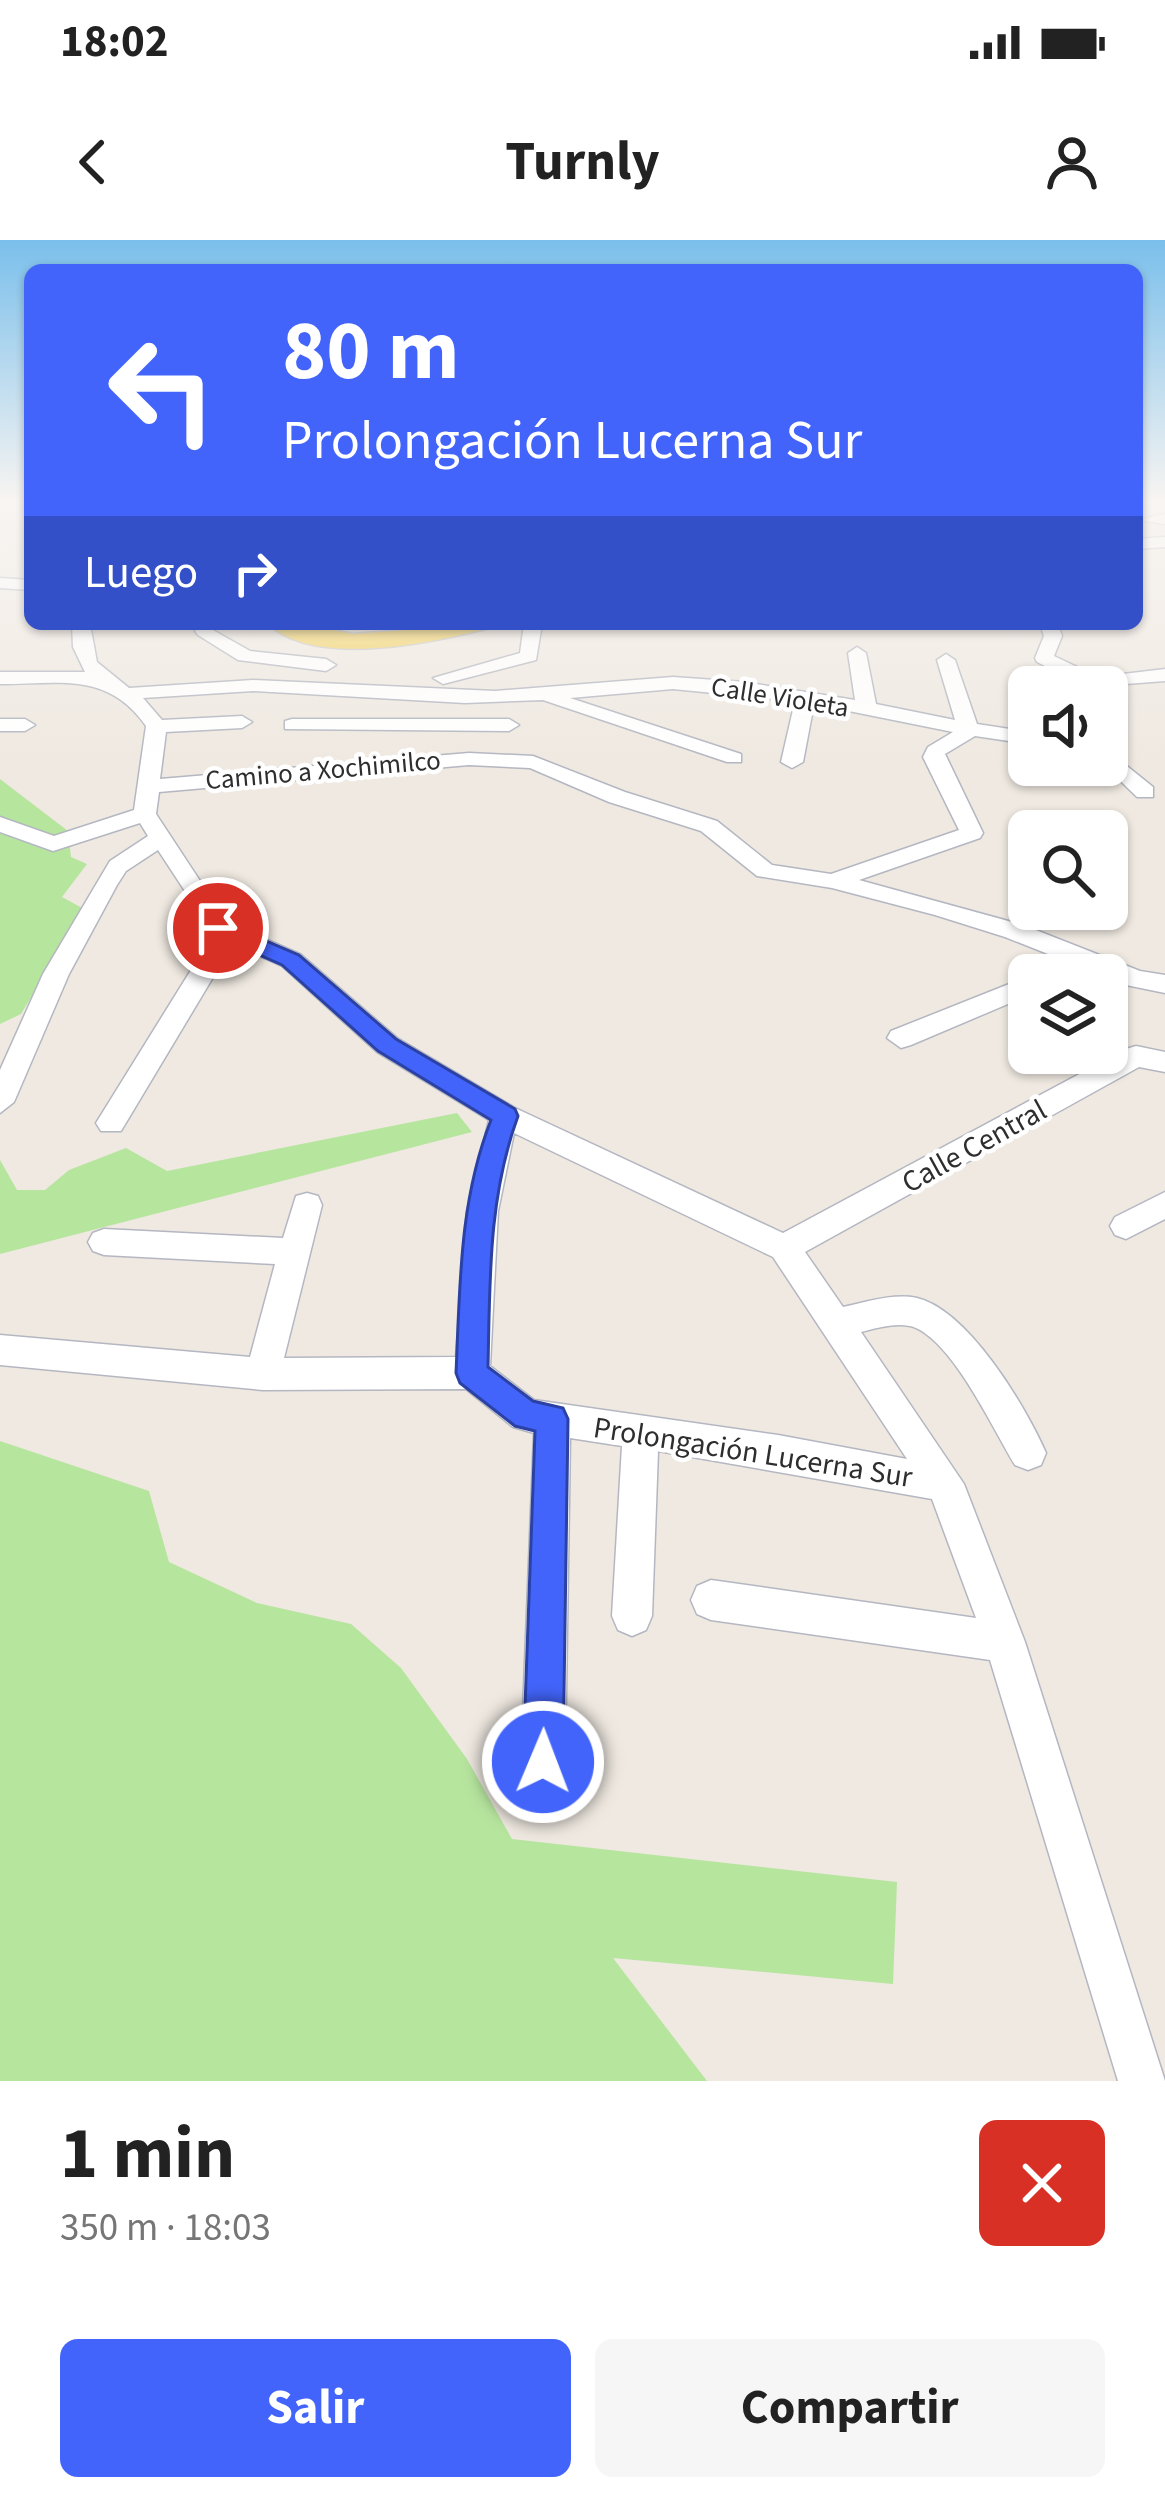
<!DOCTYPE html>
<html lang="es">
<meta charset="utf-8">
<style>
:root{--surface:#fff;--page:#f6f6f6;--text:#222;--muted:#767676;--accent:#4264fb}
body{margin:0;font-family:"Source Sans 3",sans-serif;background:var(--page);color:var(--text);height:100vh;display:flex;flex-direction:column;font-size:45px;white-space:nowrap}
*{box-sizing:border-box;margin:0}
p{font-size:39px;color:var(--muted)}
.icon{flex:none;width:66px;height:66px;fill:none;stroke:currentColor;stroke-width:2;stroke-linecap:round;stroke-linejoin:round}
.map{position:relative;height:1841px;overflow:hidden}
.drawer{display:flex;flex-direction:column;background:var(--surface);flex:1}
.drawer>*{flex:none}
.guide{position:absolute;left:24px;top:24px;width:1119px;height:366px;border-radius:18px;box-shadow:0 3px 9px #0004;background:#4264fb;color:#fff;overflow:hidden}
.tools{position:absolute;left:1008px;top:426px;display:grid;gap:24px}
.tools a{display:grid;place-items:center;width:120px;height:120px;border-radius:18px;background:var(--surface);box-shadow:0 3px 9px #0004;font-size:60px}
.pin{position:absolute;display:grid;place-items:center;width:102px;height:102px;color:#fff;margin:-51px;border:6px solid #fff;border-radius:50%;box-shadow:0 3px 12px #0007}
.me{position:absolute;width:132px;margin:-66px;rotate:1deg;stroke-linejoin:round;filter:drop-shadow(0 0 9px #0008)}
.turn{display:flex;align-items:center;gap:42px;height:252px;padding:0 60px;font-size:54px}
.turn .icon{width:156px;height:156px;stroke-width:2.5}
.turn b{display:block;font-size:84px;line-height:102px}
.then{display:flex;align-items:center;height:114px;padding:0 60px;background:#0003;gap:24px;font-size:45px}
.round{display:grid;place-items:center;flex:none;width:126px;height:126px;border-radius:18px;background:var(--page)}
.summary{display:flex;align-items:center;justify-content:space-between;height:204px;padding:0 60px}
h1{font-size:72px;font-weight:700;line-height:90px}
.primary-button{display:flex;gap:24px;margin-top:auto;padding:24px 60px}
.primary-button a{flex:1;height:138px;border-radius:18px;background:var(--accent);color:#fff;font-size:48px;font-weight:700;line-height:138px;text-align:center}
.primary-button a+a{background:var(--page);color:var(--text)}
.status{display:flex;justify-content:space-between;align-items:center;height:84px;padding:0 60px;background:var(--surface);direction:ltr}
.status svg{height:33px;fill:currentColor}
header{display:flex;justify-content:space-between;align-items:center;height:156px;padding:0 60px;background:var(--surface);font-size:54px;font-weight:700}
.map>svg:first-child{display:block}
</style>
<div class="status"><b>18:02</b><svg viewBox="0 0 49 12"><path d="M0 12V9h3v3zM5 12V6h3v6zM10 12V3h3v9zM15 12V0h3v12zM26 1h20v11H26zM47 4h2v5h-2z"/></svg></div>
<header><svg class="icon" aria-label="back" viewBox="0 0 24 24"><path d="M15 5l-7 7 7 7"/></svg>Turnly<svg class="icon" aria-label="person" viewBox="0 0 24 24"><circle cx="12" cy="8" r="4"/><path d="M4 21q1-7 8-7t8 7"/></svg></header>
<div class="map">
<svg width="1165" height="1841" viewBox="0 0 1165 1841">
<rect width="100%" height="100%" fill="#efe9e1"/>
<path fill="#b6e59e" d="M0,539L68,591L71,617L87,624L62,657L84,669L21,774L0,784Z
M457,873L472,892L0,1014V920L17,950H45L69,930L126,908L167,931Z
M0,1201L149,1251L169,1322L257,1363L351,1384L401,1428L467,1519L512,1599L897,1642L893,1744L613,1718L707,1841H0Z"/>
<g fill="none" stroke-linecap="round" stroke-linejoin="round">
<defs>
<path id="minor" d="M1165,274V284L1139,280Z
M1165,297V307L1137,309V299Z
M0,338L30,340V350L0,348Z
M72,384H90L97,422L129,448L253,440L495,451L673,437L744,442L855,460L848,413L857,407L866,413L876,464L955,480L937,420L946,414L955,420L977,484L1029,492V504L975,496L945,514L983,593L980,598L859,640L1023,685L1140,731L1165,735V753L1126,745L1005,697L935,675L832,648L757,636L701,591L609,562L530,528L469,525L159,552L156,574L227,682L300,714L397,798L515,868L783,993L1126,809L1136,806L1165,812V832L1139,827L805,1012L843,1067C866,1062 893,1053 917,1058C968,1070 1026,1167 1046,1213L1041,1225L1028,1230L1015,1225C993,1189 955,1106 916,1088C900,1081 877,1088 861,1092L964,1244L1025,1402L1165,1841H1118L990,1420L711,1380L697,1374L691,1360L697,1346L711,1340L976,1378L932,1259L658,1211L652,1376L646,1390L632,1396L618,1390L612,1376L622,1206L570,1198L565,1522L558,1537L543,1544L528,1537L521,1522L534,1193L513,1187L466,1149L263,1150L0,1125V1095L250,1117L275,1024L104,1015L93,1011L88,1002L93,993L104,989L283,998L296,956L307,953L318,956L322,965L284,1118L456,1117L467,971L489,880L377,812L282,726L233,704L121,891H101L96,883L101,875L209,701L198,671L158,610L126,631L117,645L69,734L14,862L0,873V830L43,734L110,621L148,596L140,583L53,611L0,592V577L54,596L134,570L146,486C108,431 59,444 0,444V432H85L73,407ZM673,449L795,461L781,522L792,528L803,522L814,464L953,492L928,507L923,517L959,590L831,634L772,625L717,581L625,552L533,516L469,513L160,539L166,492L242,488L252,482L242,476L162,480L143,458L253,451L465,463L543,460L727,522H741V514L570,458ZM514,893L773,1017L907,1219L778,1195L534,1160L490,1126L498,971Z
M524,384H542L536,420L443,444L433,438L520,413Z
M1040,384H1058L1062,396L1054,416L1098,437L1165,429V441L1087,447L1037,422L1035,418L1044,396Z
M204,385L250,411L326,419L336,425L326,431L238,420L198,395L195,391Z
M0,479H25L35,485L25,491H0Z
M292,479H509L519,485L509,491L285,489V481Z
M1107,510L1153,547V557H1137L1104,525Z
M1029,736V755L911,805L901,808L887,798L891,791Z
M1165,952V979L1126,999L1115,995L1110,986L1115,977Z"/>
<path id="major" d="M268,384H302L353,394L490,384L486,389C430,403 315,428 268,384Z"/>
</defs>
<use href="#minor" stroke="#b4b7c1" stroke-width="3"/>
<use href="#major" stroke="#c9c9c9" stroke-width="3"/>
<use href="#minor" fill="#fff" fill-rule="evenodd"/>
<use href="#major" fill="#f2d163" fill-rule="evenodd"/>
</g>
<linearGradient id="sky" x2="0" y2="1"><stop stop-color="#7abfeb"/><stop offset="0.5" stop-color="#f8f5f2"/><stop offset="1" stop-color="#f8f5f2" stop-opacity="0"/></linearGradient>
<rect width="1165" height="521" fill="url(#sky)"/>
<path fill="#4264fb" stroke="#2b41a3" stroke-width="3" d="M218,680L299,715L396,799L515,869L518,876C488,958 490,1041 488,1127L533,1161L563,1168L568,1179L563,1522L557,1536L543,1541L529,1536L523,1522L535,1191L515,1186L460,1143L456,1133C460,1047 459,961 491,880L378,811L282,725L210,693V682Z"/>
<g text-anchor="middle" stroke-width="9" stroke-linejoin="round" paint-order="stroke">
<g font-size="27" fill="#2e2e2e" stroke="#fff">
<text transform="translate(780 457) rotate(9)" y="9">Calle Violeta</text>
<text transform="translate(323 530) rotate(-5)" y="9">Camino a Xochimilco</text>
</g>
<g font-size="30" fill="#2e2e2e" stroke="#fff">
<text transform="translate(974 906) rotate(-29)" y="10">Calle Central</text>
<text transform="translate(753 1212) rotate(9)" y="10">Prolongación Lucerna Sur</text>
</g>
</g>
</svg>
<div class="tools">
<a><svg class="icon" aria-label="sound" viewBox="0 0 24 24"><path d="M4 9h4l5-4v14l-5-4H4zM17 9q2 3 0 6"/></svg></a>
<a><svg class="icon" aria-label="search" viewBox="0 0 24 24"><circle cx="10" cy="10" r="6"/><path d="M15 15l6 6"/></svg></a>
<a><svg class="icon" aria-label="layers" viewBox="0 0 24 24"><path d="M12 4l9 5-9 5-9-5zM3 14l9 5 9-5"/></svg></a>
</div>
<div class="pin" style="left:218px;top:688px;background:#d93025"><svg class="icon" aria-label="arrive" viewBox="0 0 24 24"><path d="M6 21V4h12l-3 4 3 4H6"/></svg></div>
<svg class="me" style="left:543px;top:1522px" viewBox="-20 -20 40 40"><circle r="17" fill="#4264fb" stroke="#fff" stroke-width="3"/><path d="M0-11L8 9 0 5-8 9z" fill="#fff"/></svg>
<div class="guide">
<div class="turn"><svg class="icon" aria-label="left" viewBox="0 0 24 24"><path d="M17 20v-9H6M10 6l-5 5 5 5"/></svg><div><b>80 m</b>Prolongación Lucerna Sur</div></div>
<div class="then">Luego<svg class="icon" aria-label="right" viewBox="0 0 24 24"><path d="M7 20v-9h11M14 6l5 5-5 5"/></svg></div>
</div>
</div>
<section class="drawer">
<div class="summary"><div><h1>1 min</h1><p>350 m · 18:03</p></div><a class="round" style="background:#d93025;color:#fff"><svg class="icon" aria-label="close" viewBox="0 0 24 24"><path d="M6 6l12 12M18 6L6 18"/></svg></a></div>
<div class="primary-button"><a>Salir</a><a>Compartir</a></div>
</section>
